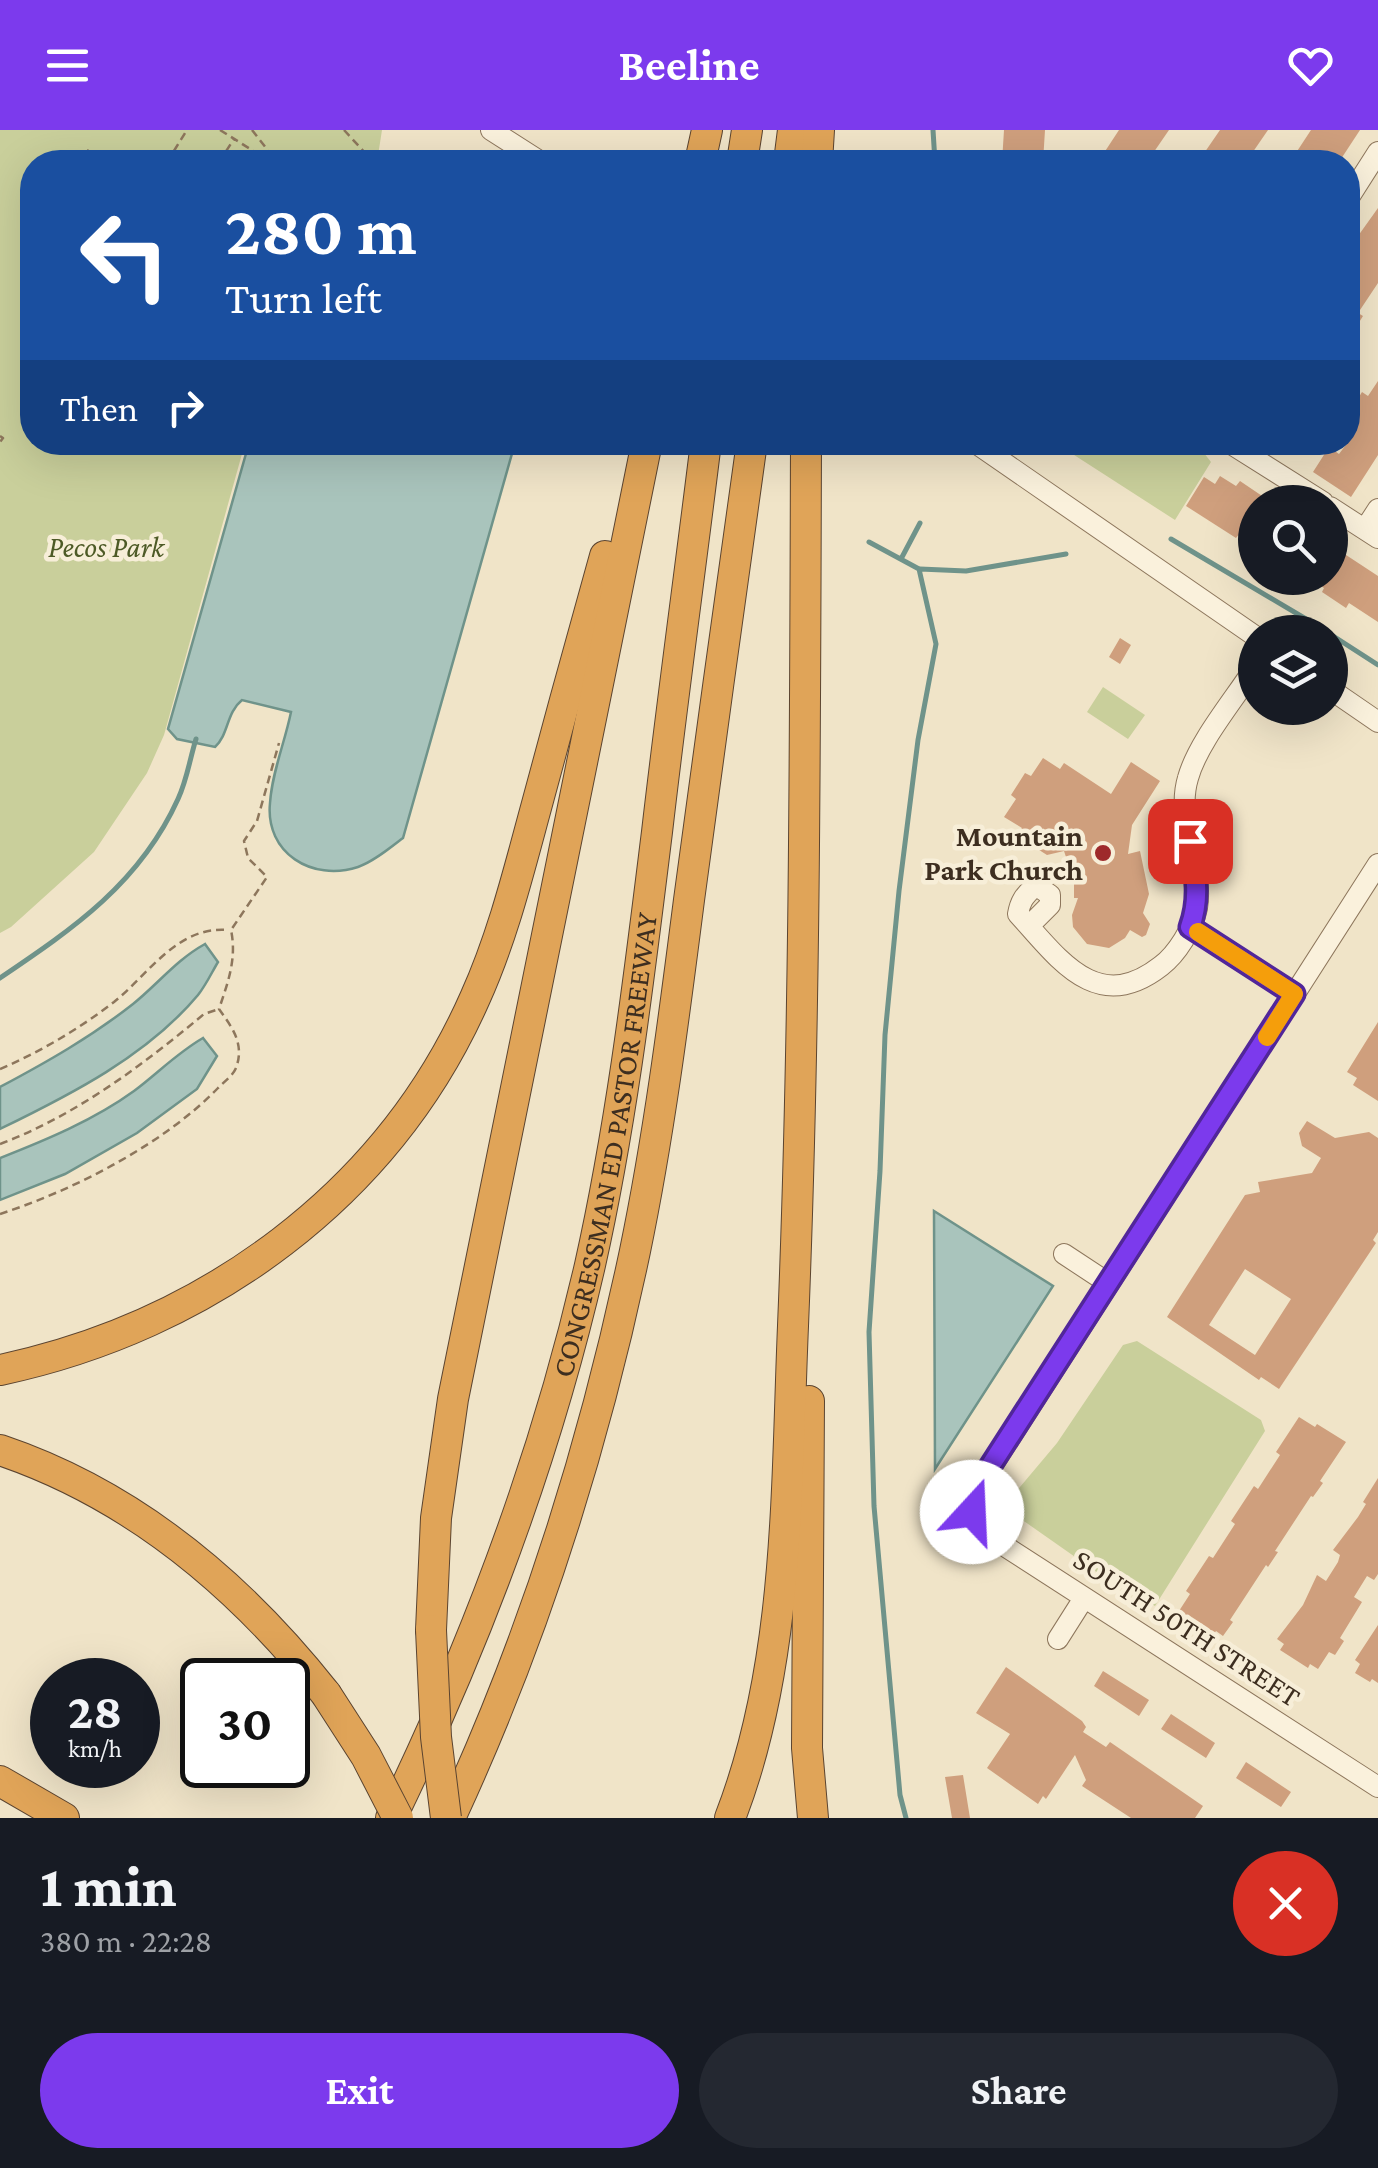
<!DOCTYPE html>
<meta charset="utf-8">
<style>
:root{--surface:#171b24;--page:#242831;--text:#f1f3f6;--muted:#9ea1a6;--accent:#7c3aed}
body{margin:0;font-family:"Crimson Pro",serif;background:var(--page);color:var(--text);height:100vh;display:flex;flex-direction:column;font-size:38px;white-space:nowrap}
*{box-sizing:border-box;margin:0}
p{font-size:32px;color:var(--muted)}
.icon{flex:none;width:55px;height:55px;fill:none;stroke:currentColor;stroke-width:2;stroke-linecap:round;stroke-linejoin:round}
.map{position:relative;height:1688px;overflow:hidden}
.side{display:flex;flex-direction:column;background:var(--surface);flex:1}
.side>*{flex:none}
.banner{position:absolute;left:20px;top:20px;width:1340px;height:305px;border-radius:40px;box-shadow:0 10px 40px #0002;background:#1a4fa0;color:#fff;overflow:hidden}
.tools{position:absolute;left:1238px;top:355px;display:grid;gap:20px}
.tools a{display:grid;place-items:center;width:110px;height:110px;border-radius:50%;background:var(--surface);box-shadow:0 10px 40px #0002;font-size:50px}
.speed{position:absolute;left:30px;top:1528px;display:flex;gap:20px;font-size:50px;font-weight:700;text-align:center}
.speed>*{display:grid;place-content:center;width:130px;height:130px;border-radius:50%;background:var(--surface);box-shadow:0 10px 40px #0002;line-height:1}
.speed small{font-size:25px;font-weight:400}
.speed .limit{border:5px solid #111;border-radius:15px;background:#fff;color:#111}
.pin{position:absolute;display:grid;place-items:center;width:85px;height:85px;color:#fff;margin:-42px;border-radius:20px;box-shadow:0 5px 15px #0006}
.me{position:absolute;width:110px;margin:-55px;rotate:20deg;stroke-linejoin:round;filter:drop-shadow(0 0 8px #0008)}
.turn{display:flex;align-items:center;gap:35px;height:210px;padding:0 40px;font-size:45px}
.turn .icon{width:130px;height:130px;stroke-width:2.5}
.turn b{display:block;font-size:70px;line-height:85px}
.then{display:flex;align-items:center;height:95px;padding:0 40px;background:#0003;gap:20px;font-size:38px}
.round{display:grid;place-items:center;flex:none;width:105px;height:105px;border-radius:52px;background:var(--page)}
.headline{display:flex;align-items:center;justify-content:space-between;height:170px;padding:0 40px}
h1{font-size:60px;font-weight:700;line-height:75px}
.action{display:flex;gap:20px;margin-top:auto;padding:20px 40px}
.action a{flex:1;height:115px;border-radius:60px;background:var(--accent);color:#fff;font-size:40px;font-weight:700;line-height:115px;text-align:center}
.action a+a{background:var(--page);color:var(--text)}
header{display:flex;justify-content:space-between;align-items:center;height:130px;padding:0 40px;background:var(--accent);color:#fff;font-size:45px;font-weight:700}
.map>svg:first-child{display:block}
</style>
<header><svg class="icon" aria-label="menu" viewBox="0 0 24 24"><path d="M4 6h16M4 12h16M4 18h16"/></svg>Beeline<svg class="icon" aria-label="heart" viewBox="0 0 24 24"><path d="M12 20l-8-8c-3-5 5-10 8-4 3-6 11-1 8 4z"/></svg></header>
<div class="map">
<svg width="1378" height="1688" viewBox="0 0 1378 1688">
<rect width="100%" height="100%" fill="#f0e4c8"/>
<path fill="#c9cf9b" d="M0,0H382L377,32H32V312L245,313L164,605L147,643L94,722L11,797L0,803Z
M1078,313H1196L1211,332L1175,390L1071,323Z
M1103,557L1145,585L1128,609L1087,582Z
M1137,1211L1261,1290L1265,1301L1155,1476L1098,1443L1011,1382L1009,1370L1057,1313L1123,1215Z"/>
<path fill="#a9c4bc" stroke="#6f938a" stroke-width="2.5" d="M365,312L515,313L403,708C390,718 373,732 358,737C312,752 265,723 270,673C272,642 285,612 291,582L242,570C226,583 229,604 215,617L177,609L168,599L249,313H338L364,320Z
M205,814L218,832C212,842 206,855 198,865C147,926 70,965 0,999V957C47,932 91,907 133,874C158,854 176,830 205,814Z
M203,908L217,926L197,959L137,1003L65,1044L0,1070V1028C46,1010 94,990 134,961C158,943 177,923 203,908Z
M934,1081L1053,1156L935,1339Z"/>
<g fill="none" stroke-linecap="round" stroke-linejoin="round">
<path stroke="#6f938a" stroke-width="5" d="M933,0L935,32
M1171,409L1328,502
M869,412L919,439L936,514L918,610L899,761L885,905L880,1041L869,1202L874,1376L900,1665L906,1688
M901,429L920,393
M920,439L966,441L1066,424
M1330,504L1378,535
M0,848C74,798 140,753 178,669C187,650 190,628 196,609"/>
</g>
<path fill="#cf9f7d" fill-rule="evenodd" d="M1004,0H1045L1043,32H1002Z
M1119,0H1169L1147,32H1098Z
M1220,0H1268L1246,32H1198Z
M1311,0H1360L1339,32H1290Z
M1378,78V153L1358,183L1363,186L1348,210V120Z
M1378,251V325L1351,367L1313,342L1329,317L1339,324L1348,312L1358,294L1348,285L1362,262L1368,266Z
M1220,346L1236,356L1240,351L1271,372H1255V413L1240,403L1236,408L1186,376L1204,347L1215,354Z
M1330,410L1345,420L1343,423L1378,446V492L1349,473L1346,478L1322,462L1324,458L1309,448H1330Z
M1120,508L1131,515L1120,534L1109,527Z
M1043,628L1060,639L1064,633L1111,664L1131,632L1160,651L1132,695L1128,724L1140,721L1149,764L1143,783L1150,794L1146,805L1142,807L1130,800L1125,808L1109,818L1087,814L1073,797L1072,785L1078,768H1074V751L1064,721L1047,725L1017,706L1022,698L1004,687L1016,669L1011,665L1025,643L1031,646Z
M1378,892V971L1353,955L1357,948L1347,942Z
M1307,991L1335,1008L1369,1002L1378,1008V1102L1373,1110L1376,1113L1279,1259L1261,1247L1259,1250L1167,1187L1245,1065L1260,1062L1258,1052L1312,1043L1321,1028L1302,1016L1299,1003ZM1245,1139L1291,1169L1255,1225L1209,1195Z
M1299,1287L1315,1297L1317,1294L1346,1312L1320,1351L1323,1353L1313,1367L1311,1366L1275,1421L1278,1422L1268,1437L1266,1435L1230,1490L1233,1492L1223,1506L1216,1501L1212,1507L1184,1489L1186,1486L1179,1481L1190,1464L1186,1461L1209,1426L1213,1428L1235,1394L1231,1391L1254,1356L1258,1359L1280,1325L1276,1322Z
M1378,1348V1444L1374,1450L1367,1446L1354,1467L1362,1472L1340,1508L1344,1511L1335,1525L1329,1522L1318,1539L1310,1534L1308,1538L1280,1520L1284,1514L1277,1509L1303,1475L1317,1445L1326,1451L1338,1432L1340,1425L1333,1420L1358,1387L1366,1374L1363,1372Z
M1378,1495V1553L1372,1549L1370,1552L1355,1543L1360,1534L1355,1530Z
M1006,1537L1082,1591L1086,1597L1083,1602L1106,1617L1110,1612L1203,1676L1195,1688H1131L1082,1656L1086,1650L1075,1625L1046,1669L1043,1666L1038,1674L987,1638L1010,1604L976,1583Z
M1103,1541L1149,1570L1139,1586L1094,1556Z
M1171,1584L1215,1613L1206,1628L1161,1599Z
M1246,1632L1291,1662L1281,1677L1236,1648Z
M963,1645L970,1688H952L945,1647Z"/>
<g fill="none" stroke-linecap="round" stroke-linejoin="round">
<defs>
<path id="minor" d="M491,0L541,32
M1348,69L1378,22
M974,312L1255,506
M1228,312L1323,372
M1330,377L1378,408
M1365,399L1378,379
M1330,559L1378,592
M1378,734L971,1369L978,1395L989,1406L1378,1657
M1029,796L1050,775V765L1040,758H1033C1024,766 1020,772 1018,784C1059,829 1097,886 1161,836C1177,824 1193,798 1197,778C1204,735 1175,691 1188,648C1198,612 1234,570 1255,537
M1190,797L1294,864
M1064,1124L1108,1153
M1058,1509L1084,1468"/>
<g id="highway">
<path d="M700,32L707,0"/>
<path d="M742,32L747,0"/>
<path d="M789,32L793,0"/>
<path d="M817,32L819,0"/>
<path d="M0,1240C207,1196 388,1065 475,868C503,806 519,740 537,674C559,591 582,509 605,426"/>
<path d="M809,1271L807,1618L813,1688"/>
<path d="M0,1320C133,1365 240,1455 326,1564"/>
<path d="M431,1500L436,1388L453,1269L647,312"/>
<path d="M0,1651L64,1688"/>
<path id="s1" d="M391,1688C477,1511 546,1327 590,1135C622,992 639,847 657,702C672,572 690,442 706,312"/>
<path d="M450,1688C534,1507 594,1316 635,1121C659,1005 674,887 689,770C710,617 730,465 752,312"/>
<path d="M730,1688C790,1533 786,1360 793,1196C805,902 805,607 806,312"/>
</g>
</defs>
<use href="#minor" stroke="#8d765c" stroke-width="22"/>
<use href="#highway" stroke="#5b4430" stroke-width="32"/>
<path stroke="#8d765c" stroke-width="2.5" stroke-dasharray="8 5" stroke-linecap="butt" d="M220,0L271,32
M252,0L277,32
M344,0L367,25L368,32
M87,20L106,32
M167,32L187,0
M219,32L234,9
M0,306L3,308L0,312
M0,939C40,922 79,899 114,872C150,843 177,796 228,800
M0,1014C75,986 143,935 204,884L219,879
M0,1084C74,1060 164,1014 218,958C225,951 235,944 237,935C244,912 231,896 219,879C228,852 237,829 231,800L267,747L248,728L244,711L257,691L279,613"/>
<use href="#minor" stroke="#faf1dc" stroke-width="20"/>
<use href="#highway" stroke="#e0a458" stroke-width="30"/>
<defs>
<path id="highway-bridge" d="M431,1500L436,1607L446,1688
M326,1564L366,1626L398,1688"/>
</defs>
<use href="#highway-bridge" stroke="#5b4430" stroke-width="32" stroke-linecap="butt"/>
<use href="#highway-bridge" stroke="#e0a458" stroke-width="30"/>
</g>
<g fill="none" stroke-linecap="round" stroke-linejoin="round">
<defs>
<path id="route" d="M972,1382V1369L980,1352L1294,864L1190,797C1201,767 1195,741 1190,711"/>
</defs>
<use href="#route" stroke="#51269a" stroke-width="25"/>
<use href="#route" stroke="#7c3aed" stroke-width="18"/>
<path stroke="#f59e0b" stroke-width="18" d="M1198,802L1294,864L1267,907"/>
</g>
<circle fill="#9e2a2b" stroke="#f7eed8" stroke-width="4" cx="1103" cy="723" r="10"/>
<g text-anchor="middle" stroke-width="9" stroke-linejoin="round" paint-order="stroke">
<g font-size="30" font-style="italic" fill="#4d5a26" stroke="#f7eed8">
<text x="106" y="427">Pecos Park</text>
</g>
<g font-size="30" font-weight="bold" fill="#3d2e20" stroke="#f7eed8" text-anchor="end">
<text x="1083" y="716">Mountain<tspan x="1083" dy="34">Park Church</tspan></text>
</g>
<g font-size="30" fill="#3d2e20" stroke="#f7eed8">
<text dy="10" stroke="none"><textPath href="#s1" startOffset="710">CONGRESSMAN ED PASTOR FREEWAY</textPath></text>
<text transform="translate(1187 1498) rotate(33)" y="10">SOUTH 50TH STREET</text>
</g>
</g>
</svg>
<div class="tools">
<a><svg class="icon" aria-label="search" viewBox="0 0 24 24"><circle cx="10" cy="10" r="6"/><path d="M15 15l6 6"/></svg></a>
<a><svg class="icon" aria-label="layers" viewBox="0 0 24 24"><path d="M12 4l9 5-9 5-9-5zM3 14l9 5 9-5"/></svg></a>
</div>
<div class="speed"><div>28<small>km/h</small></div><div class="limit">30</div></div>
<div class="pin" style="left:1190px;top:711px;background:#d93025"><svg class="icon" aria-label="arrive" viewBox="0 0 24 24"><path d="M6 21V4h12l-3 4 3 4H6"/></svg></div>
<svg class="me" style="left:972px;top:1382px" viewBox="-20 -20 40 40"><circle r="19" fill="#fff"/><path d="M0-13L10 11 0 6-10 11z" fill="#7c3aed"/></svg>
<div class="banner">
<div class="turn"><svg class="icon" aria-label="left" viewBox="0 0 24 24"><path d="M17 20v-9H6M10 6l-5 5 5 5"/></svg><div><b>280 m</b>Turn left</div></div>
<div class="then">Then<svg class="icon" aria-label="right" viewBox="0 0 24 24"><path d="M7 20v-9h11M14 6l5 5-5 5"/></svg></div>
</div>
</div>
<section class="side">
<div class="headline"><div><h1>1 min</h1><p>380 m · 22:28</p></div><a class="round" style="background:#d93025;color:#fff"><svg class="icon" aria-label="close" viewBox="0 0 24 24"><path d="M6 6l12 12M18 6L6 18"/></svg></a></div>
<div class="action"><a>Exit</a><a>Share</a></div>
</section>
